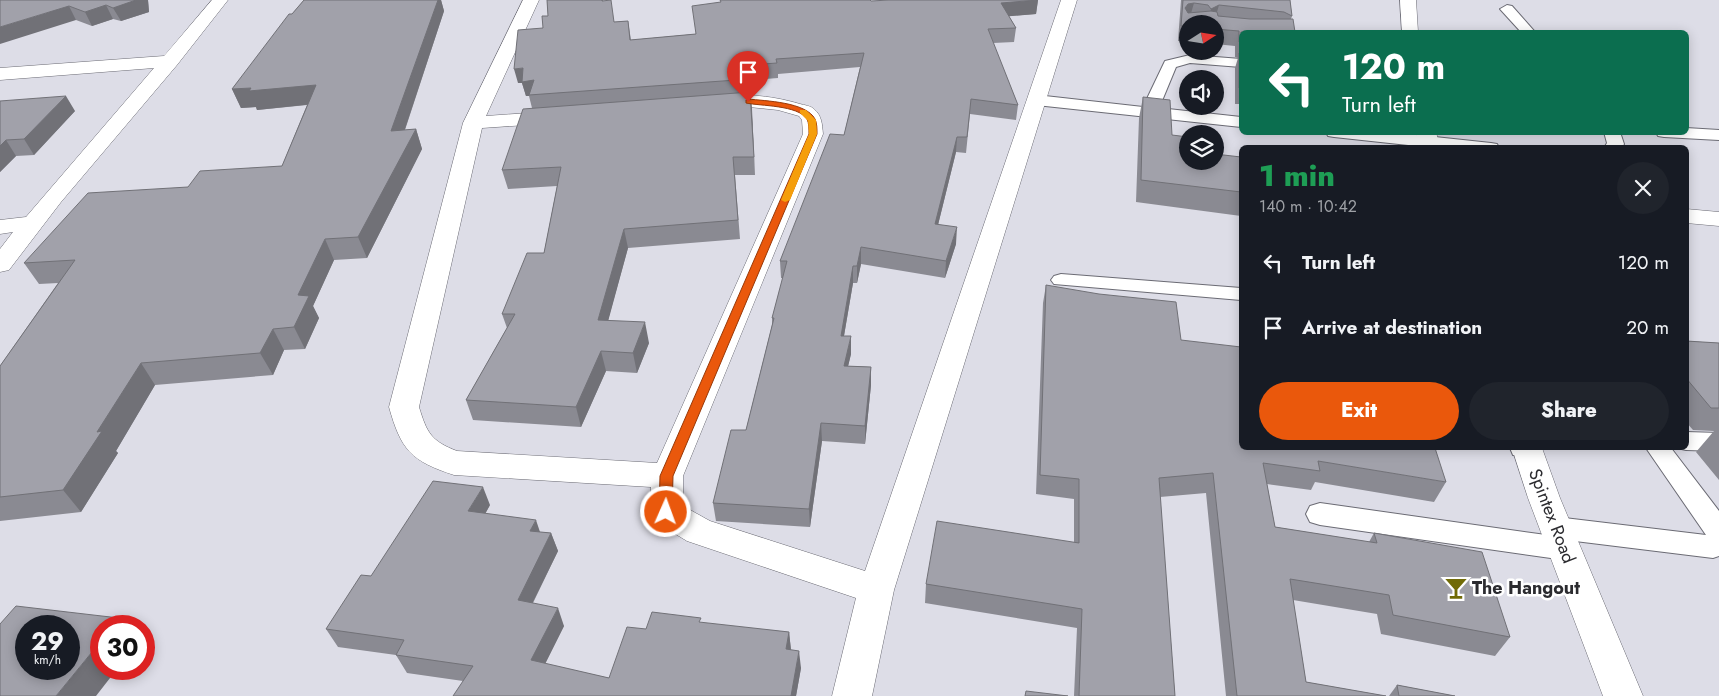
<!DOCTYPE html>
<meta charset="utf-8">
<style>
:root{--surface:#171b24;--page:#20242c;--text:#f1f3f6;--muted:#9ea1a6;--accent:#ea580c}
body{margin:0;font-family:Jost,sans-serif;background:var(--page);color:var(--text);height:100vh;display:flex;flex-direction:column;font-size:19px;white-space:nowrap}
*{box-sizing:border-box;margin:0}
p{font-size:16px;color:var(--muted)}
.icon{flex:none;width:28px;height:28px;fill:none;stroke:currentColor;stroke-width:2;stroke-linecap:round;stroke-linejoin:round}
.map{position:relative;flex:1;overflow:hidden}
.details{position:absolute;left:1239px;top:145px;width:450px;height:305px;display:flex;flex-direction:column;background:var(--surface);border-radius:8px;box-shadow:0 2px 12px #0003}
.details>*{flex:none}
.top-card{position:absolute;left:1239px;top:30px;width:450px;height:105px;border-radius:8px;box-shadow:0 2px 12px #0003;background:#0b6e4f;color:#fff;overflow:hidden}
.needle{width:32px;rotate:78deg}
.buttons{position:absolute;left:1179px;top:15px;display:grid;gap:10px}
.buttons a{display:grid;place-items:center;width:45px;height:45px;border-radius:50%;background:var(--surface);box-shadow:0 2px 12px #0003;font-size:25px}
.speed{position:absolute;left:15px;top:615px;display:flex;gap:10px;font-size:25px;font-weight:700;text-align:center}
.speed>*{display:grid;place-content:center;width:65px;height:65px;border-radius:50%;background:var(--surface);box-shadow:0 2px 12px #0003;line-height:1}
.speed small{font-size:12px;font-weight:400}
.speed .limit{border:8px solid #d22;background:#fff;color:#111}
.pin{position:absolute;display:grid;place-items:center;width:42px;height:42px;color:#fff;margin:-51px -21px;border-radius:50% 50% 50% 0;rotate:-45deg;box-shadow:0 0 5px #0007}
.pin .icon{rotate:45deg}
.me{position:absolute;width:55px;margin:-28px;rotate:2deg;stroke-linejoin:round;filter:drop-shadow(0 0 4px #0008)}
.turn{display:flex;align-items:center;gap:18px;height:105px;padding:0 20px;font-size:22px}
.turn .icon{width:65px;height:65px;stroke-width:2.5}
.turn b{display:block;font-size:35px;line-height:42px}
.round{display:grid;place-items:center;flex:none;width:52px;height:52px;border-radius:26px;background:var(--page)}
.overview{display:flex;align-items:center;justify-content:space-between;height:85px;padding:0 20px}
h1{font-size:30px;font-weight:800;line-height:38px;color:#1e9e55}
.primary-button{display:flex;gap:10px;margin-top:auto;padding:10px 20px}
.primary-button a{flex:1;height:58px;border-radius:30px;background:var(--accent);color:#fff;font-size:20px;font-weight:800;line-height:58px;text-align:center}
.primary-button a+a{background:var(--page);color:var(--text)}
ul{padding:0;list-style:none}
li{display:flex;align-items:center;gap:15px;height:65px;padding:0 20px}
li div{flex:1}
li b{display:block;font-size:19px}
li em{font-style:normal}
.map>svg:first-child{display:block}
</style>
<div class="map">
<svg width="1719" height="696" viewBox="0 0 1719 696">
<rect width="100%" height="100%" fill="#dddde7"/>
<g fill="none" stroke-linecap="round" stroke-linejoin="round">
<defs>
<path id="service" d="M1507,5L1512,6L1535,32H1521L1500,9Z
M1190,55L1241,59V67L1190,63L1176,67L1159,108L1241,117V127L1036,105L1030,103L1028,100L1030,97L1036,95L1143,107L1165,61Z
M1686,128L1719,130V140L1664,137L1658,136L1656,132H1686Z
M1326,132H1388L1491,143L1497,144L1499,148H1436L1334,137L1328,136Z
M1604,132H1620L1624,144L1622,148H1604L1607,143Z
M1061,274L1241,288V300L1054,284L1051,280L1054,276Z
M1686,432L1719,433V451L1686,450L1677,448H1686Z
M1510,448H1540L1536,455L1527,457L1513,455Z
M1646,448H1671L1719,511V556L1713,558L1575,541L1579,549L1575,557L1565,560L1320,525L1310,522L1306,514L1310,506L1320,503L1546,535L1542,528L1546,520L1556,517L1706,535Z"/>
<path id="minor" d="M212,0H228L177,65L61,202L9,270L0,272V249L13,232L0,234V220L26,217L154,68L0,80V68L164,56Z
M523,0H539L486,116L556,111L563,113L566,117L563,121L556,123L482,128L419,407C427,433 431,441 457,451L657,463L803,134L802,120L799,116L778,110L749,107L714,110L707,108L704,104L707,100C737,92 770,95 800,104C804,105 811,106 814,109C822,116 822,124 823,134L683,476V506L710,521L865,571L1061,0H1077L894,590L872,696H832L856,598L687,541L654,521L650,512L651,487L454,475C411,461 401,450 389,407L463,123Z
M1686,209L1719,212V226L1686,223Z"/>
<path id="secondary" d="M1400,0H1416L1418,32H1402Z
M1416,132H1436L1440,148H1419Z
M1512,448H1542L1560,498L1643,696H1603L1528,498Z"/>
</defs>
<use href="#service" stroke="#6b6b74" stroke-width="2"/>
<use href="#minor" stroke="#6b6b74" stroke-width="1"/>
<use href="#secondary" stroke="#6b6b74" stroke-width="1"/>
<use href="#service" fill="#fff" fill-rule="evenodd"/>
<use href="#minor" fill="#fff" fill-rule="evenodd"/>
<use href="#secondary" fill="#fff" fill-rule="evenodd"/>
</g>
<path fill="#8a8a92" d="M0,0H148L149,12L121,21L113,19L92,26L76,20Z
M304,0H441L444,11L405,130L416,129L422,149L367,258L334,260L313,306L319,318L305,349L284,350L273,375L155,385L116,451L118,453L81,512L0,521V366L58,283L39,284L24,263L188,187L282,166L307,105L257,110L256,107L241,108L232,89L292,14Z
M547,0H603L614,22L628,21L631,40L695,34L871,1L1038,0L1036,14L1009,16L1016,28L1014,42L993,43L1018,105L1016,120L970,114L966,153L956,152L938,225L956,244L945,278L861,264L857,283H853L844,336L851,354L848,366L871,367V385L865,444L822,441L810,527L716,521L713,503L746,430L772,325V318L783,278H781L780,261L844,135L860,67L778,74V78L750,80L755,175H735L740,239L628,248L608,320L649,343L637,373L606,371L581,427L473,420L466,400L507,328L502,314L544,253L557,186L508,189L502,170L532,108L529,96H526L522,83H518L548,16Z
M1181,0H1290L1292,16L1291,19L1241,32V104H1235V68L1238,58L1235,57V46L1215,44V24H1188V42L1178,41Z
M1143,97L1172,135L1188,161L1241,157V216L1136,202L1139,118Z
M0,101L75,111L34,155L16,156L0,172Z
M1046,285L1181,340L1241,448L1446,482L1434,502L1315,482L1311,490L1267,484L1275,527L1369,542L1374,533L1510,637L1495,656L1381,634L1377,614L1293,600L1306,682L1386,696H1226L1206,493L1160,497L1175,696H1074L1077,628L925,603L926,584L1074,542V499L1036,494L1043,303Z
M1686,341L1719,343V480L1696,452L1714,431L1693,430L1686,422Z
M490,505L485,514L540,532L551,533L558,551L533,603L564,626L545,664L609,678L646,629L702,623L789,632L791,650L801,668L796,696L463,681L407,673L396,655L338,647L326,629L371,576Z
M1397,685L1455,696H1389Z"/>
<path fill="#717177" d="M136,0H148L149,12L121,21L113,8Z
M438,0H441L444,11L398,150L391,131Z
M1038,0L1036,14L1000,17L1001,3Z
M1194,3L1190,17L1185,8L1188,4Z
M106,5L113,19L92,26L85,12Z
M1219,5L1215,19L1208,23L1211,9Z
M69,6L76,20L0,44V27Z
M523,68L534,80L529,96H526L522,83H518L514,69Z
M316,85L323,103L257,110L256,107L241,108L232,89L251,88Z
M750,92L752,109L755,175L754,157Z
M66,96L75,111L34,155L24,139Z
M416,129L422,149L367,258L358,237Z
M957,137L956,152L934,241L935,224Z
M6,140L16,156L0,172V146Z
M957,227L956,244L945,278L946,261Z
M624,229L628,248L603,340L598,320Z
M325,239L334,260L313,306L319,318L305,349L294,327L298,295Z
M861,247V264L857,283V266Z
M853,266V283L841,353V336Z
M645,322L649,343L637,373L633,353Z
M273,329L284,350L273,375L260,353Z
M851,336V354L844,383V366Z
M601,351L606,371L581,427L576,407Z
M141,363L155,385L116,451L118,453L81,512L63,490L97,432Z
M871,367V385L865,444V426Z
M821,423L822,441L810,527L809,509Z
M483,487L490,505L476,530L468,511Z
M536,520L542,538L530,531Z
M551,533L558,551L525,618L518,600Z
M558,608L564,626L538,678L531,660Z
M119,618L126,626H113Z
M789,632L791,650L786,649Z
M101,641V669H117L96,696H56Z
M799,651L801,668L796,696H791Z"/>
<path fill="#a1a1aa" stroke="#717177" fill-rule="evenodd" d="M0,0H136L113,8L106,5L85,12L69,6L0,27Z
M304,0H438L391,131L416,129L358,237L325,239L298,295L309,296L294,327L273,329L260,353L141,363L97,432L102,431L63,490L0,497V366L75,260L24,263L88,193L188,187L200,171L282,166L316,85L249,91L251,88L232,89L289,14H292Z
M547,0H602V1L611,0L614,22L628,21L630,40L696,34L692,6L721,2L720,0H870L871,1L889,0H1038L1001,3L1016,28L988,29L1018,105L971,99L967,137H957L935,224L957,227L946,261L861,247L857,266H853L841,336H851L844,366L871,367L865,426L821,423L809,509L713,503L731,430H746L774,318H772L787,261H780L830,134L844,135L864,53L776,59L777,63L749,65L750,79L529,95L534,80L522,82L523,68L514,69L518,30L543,28L542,16H548Z
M1183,0H1290L1292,16L1284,12L1219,5L1211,9L1208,5L1194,3L1188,4L1185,8L1188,13L1211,11L1217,12L1218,16L1250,19H1293L1295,32H1241V42H1239V31L1215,29V24H1188V27L1181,26Z
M1239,53H1241V88H1239Z
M750,92L754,157H733L738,220L624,229L598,320L645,322L633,353L601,351L576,407L466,400L515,314H502L527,253H544L561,167L502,170L523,109Z
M66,96L24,139L6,140L0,146V101Z
M1143,97L1170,100L1172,135L1188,137V161H1215V154L1241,157V192L1141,180Z
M1046,285L1099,294L1176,302L1181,340L1241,347V448H1435L1446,482L1318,461L1320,471L1263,463L1275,527L1377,543L1374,533L1482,552L1510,637L1393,615L1389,595L1290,579L1306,682L1386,696H1237L1213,473L1159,478L1175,696H1079L1082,609L926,584L937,521L1079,543V479L1040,475Z
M1686,341L1719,343V408H1711L1686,378Z
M433,481L483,487L468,511L536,520L530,531L551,533L518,600L558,608L531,660L609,678L627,627L646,629L652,612L701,618L699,622L789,632L786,649L799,651L791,696H453L473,666L396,655L404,640L326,629L361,575L371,576Z
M16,606L119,618L113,626H101V641L56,696H0V624ZM26,626H69V669H26Z
M1397,685L1455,696H1399Z
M1026,691L1068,696H1025Z"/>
<path fill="#ea580c" stroke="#983908" d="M748,99C766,101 806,102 815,119C817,123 817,129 817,134L673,476L672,512L670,516L666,518L661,516L659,512L660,476L809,134C809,129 809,123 807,119C798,105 760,106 746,103V100Z"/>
<path fill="#f59e0b" d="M800,110H806L816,120L817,134L790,200L785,202L781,200L809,134L808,121L800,113Z"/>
<defs>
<symbol id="bar-bare" viewBox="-9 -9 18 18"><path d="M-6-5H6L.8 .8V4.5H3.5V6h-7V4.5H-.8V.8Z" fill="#716b07" stroke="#fff" stroke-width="2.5" paint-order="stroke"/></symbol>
</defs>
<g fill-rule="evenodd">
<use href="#bar-bare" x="1440" y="572" width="32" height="32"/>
</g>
<g text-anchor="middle" stroke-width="5" stroke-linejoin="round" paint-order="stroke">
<g font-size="18" fill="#2b2b2f" stroke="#fff">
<text transform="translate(1552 516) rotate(69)" y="6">Spintex Road</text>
</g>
<g font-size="18" font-weight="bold" fill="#2b2b2f" stroke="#fff" text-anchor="start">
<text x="1472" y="594">The Hangout</text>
</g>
</g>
</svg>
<div class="buttons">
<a><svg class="needle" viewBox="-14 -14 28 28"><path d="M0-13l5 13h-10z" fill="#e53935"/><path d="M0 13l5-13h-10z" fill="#9ea1a6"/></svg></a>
<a><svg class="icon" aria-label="sound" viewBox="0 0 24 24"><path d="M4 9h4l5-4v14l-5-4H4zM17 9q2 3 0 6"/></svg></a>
<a><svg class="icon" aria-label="layers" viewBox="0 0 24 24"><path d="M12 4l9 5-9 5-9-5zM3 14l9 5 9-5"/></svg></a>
</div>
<div class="speed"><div>29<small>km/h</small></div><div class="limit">30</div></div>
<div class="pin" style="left:748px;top:102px;background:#d93025"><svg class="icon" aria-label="arrive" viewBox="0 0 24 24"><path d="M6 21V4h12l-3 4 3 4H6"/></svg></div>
<svg class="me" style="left:666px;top:512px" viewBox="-20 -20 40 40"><circle r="17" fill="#ea580c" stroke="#fff" stroke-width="3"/><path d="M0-11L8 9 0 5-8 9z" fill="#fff"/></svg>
<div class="top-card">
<div class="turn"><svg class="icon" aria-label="left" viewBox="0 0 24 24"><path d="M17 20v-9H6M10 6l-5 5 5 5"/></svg><div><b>120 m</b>Turn left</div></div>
</div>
<section class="details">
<div class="overview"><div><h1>1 min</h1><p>140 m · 10:42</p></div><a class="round"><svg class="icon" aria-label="close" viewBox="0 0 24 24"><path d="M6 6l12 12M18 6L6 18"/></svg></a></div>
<ul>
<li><svg class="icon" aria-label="left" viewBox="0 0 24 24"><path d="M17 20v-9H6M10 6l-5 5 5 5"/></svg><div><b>Turn left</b></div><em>120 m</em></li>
<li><svg class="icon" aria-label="arrive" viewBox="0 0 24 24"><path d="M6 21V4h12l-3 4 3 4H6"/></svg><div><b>Arrive at destination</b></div><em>20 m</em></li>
</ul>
<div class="primary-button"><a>Exit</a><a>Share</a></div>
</section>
</div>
